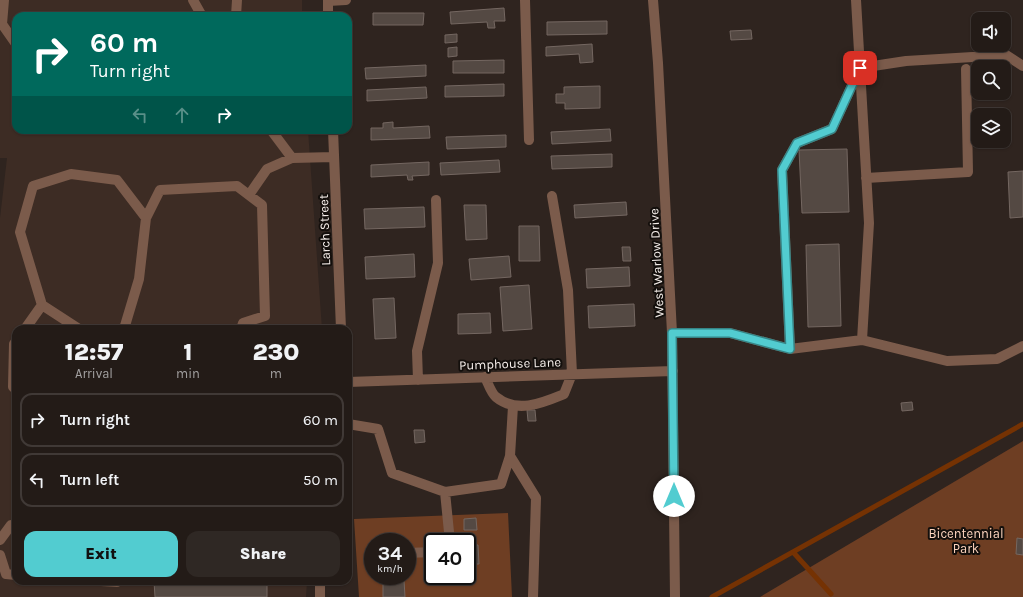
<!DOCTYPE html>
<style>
:root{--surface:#231b17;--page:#2f2824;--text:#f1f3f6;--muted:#a3a1a1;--line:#403936;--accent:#52ccd0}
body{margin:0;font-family:Karla,sans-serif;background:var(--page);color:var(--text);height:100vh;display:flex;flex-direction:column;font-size:15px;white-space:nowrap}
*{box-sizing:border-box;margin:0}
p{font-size:13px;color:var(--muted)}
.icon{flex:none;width:22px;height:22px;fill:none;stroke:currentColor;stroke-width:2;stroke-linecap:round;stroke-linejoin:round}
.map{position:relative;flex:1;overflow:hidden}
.panel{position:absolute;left:12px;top:325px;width:340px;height:260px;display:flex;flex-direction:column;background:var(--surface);border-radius:12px;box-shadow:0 1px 3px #0004,0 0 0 1px var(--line)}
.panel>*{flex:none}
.banner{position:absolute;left:12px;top:12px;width:340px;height:122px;border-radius:12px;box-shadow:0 1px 3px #0004,0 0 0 1px var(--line);background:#00695c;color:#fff;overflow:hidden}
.controls{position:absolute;left:971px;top:12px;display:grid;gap:8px}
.controls a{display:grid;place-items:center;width:40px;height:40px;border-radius:8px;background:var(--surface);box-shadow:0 1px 3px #0004,0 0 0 1px var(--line);font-size:20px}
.speed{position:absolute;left:364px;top:533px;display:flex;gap:8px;font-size:20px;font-weight:700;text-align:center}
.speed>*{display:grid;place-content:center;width:52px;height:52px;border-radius:50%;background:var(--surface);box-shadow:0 1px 3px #0004,0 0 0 1px var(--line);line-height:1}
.speed small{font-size:10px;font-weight:400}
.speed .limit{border:2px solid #111;border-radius:6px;background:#fff;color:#111}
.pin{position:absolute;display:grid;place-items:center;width:34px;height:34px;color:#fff;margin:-17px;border-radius:8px;box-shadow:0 2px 6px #0006}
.me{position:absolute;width:44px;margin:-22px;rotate:0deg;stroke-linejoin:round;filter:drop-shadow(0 0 3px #0008)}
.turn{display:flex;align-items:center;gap:14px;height:84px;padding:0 12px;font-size:18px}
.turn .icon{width:52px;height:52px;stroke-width:2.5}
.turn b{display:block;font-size:28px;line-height:34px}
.lanes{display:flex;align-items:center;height:38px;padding:0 12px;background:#0003;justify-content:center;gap:20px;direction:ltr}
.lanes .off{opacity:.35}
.eta{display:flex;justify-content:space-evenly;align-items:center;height:68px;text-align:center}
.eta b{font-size:24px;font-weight:800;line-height:28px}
.button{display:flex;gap:8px;margin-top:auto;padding:8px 12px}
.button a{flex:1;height:46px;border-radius:12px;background:var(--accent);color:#111;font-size:16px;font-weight:800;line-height:46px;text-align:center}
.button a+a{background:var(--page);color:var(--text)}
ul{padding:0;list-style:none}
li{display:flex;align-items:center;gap:12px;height:54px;margin:0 8px 6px;padding:0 4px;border:2px solid var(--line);border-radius:12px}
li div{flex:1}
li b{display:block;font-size:15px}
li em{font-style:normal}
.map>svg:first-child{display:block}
</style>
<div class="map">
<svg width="1023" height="597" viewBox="0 0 1023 597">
<rect width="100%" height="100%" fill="#2f241f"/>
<path fill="#3d2c24" d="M0,0H302V16H16V130H308L322,329H16V581H307L306,597H0V218L7,158H0Z"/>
<path fill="#6e3e23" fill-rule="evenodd" d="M1023,441V597H760Z
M508,513L512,597H359L354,519ZM373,542H407V576H373ZM433,542H467V576H433Z"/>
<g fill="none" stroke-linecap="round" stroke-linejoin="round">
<path stroke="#753203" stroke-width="5" d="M793,552L831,594
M712,597L1023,424"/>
</g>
<path fill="#544943" stroke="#746761" d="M504,8L505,21H494L495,28H488L487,22L451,24L450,12Z
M373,13H424L423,25H373Z
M607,21V34L547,35V22Z
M751,30L752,39L731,40L730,31Z
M457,34V42L445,43V35Z
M592,44L593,62L580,63L579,54L546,56V47Z
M457,47V56L448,57V48Z
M504,60V73H453V61Z
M426,65V76L366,79L365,68Z
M504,84V96L445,97V86Z
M600,86V108L565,109V103H556V94H564V87Z
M426,87L427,98L367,101V90Z
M393,122V128L429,126L430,138L371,140V128H383V123Z
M610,129L611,141L552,144L551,132Z
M506,135V147L447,149L446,137Z
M847,149L849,212L802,213L799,150Z
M612,154V167L552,169L551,156Z
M499,160L500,172L441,175L440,163Z
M429,162V175L412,176L413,180H408L407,175L371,177V165Z
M1023,171V217L1010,218L1008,172Z
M626,202L627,215L575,218L574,205Z
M464,205H486L487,239L466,240Z
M424,207L425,227L365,229L364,209Z
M519,226H539L540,261H519Z
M839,244L841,326L808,327L806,245Z
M622,247H630L631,261H623Z
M414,254L415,277L366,279L365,257Z
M509,256L511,277L471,280L469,259Z
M629,267L630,286L587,288L586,269Z
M529,285L532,329L503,331L500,287Z
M394,298L396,338L375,339L373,299Z
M634,304L635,326L589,328L588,306Z
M490,313L491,333L458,334V314Z
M912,402L913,410L902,411L901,403Z
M527,410H535L536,421H528Z
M414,430H424L425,442L415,443Z
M476,518L477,530H464V519Z
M1017,538L1023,539V555L1016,554Z
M467,545H478L479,564H467Z
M404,580L405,597H383V581Z
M154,581H267V597H155Z"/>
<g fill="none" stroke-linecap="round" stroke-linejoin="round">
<path stroke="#7b5b4b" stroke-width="10" d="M4,0L2,24L16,44
M193,0L202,16
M328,0V16
M525,0L529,140
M653,0L658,63L672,333L675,597
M328,1L346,0
M236,16L237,0
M271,130L292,158L334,157
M333,130L341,329
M866,178L968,172L966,69
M249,195L267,169L292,158
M25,329L42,305
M79,329L42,305L20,232L33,186L71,174L117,180L146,218
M124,329L139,279L146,218L160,190L237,186L262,205L265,316L243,323L241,329
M672,333H730L790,349L862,340L869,223L856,0
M862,340L947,361L997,359L1023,346
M16,341L14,344L13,387L16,389
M790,349L782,170L797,143L832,129L860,68L906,61L1006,55L1023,66
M485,377C488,383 491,393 496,397C517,414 542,403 564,394L572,374L568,290L552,196
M418,380L417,351L438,263L436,200
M348,382L673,371
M348,424L378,429L392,473L445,492L501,484L510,456L513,406
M510,456L536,498L533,597
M445,492L450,542
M0,540L11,525H16
M407,553L433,552
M0,555L6,574L16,575
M101,581L117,582V581
M320,597V581"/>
</g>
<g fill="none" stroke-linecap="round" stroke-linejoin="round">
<defs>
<path id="route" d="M674,496L672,333H730L790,349L782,170L797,143L832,129L860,68"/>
</defs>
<use href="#route" stroke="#358587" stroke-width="10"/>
<use href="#route" stroke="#52ccd0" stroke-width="7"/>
</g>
<g text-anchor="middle" stroke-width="4" stroke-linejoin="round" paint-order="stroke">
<g font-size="13" fill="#f6efeb" stroke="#130f0c">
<text transform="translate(324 230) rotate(-92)" y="5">Larch Street</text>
<text transform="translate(656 263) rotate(-93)" y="5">West Warlow Drive</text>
<text transform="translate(510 363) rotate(-2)" y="5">Pumphouse Lane</text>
</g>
<g font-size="13" fill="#fed5bf" stroke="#130f0c">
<text x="966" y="538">Bicentennial<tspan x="966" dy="15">Park</tspan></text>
</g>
</g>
</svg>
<div class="controls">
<a><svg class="icon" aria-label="sound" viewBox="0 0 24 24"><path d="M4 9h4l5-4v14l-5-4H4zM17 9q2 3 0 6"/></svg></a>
<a><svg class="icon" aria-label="search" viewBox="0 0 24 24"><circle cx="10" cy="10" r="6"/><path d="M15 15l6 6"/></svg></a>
<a><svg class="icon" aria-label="layers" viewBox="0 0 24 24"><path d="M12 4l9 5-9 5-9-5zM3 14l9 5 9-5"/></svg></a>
</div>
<div class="speed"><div>34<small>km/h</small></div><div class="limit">40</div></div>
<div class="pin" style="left:860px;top:68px;background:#d93025"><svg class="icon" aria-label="arrive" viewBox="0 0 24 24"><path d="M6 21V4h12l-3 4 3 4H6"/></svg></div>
<svg class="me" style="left:674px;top:496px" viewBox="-20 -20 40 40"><circle r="19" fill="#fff"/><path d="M0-13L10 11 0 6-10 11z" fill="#52ccd0"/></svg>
<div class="banner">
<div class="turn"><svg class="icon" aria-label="right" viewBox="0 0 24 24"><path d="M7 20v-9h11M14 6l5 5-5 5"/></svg><div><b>60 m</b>Turn right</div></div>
<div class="lanes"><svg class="icon off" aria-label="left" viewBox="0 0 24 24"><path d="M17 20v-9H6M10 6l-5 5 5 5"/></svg><svg class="icon off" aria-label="ahead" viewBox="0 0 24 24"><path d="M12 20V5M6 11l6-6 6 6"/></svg><svg class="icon" aria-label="right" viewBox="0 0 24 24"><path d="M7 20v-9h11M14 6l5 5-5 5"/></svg></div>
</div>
<section class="panel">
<div class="eta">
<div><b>12:57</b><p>Arrival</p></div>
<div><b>1</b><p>min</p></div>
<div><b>230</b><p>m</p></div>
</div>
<ul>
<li><svg class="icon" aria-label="right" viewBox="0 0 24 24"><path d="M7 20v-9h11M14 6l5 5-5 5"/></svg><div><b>Turn right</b></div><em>60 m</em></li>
<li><svg class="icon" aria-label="left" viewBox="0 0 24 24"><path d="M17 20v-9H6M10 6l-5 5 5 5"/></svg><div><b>Turn left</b></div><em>50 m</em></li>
</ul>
<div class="button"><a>Exit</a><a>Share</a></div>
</section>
</div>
